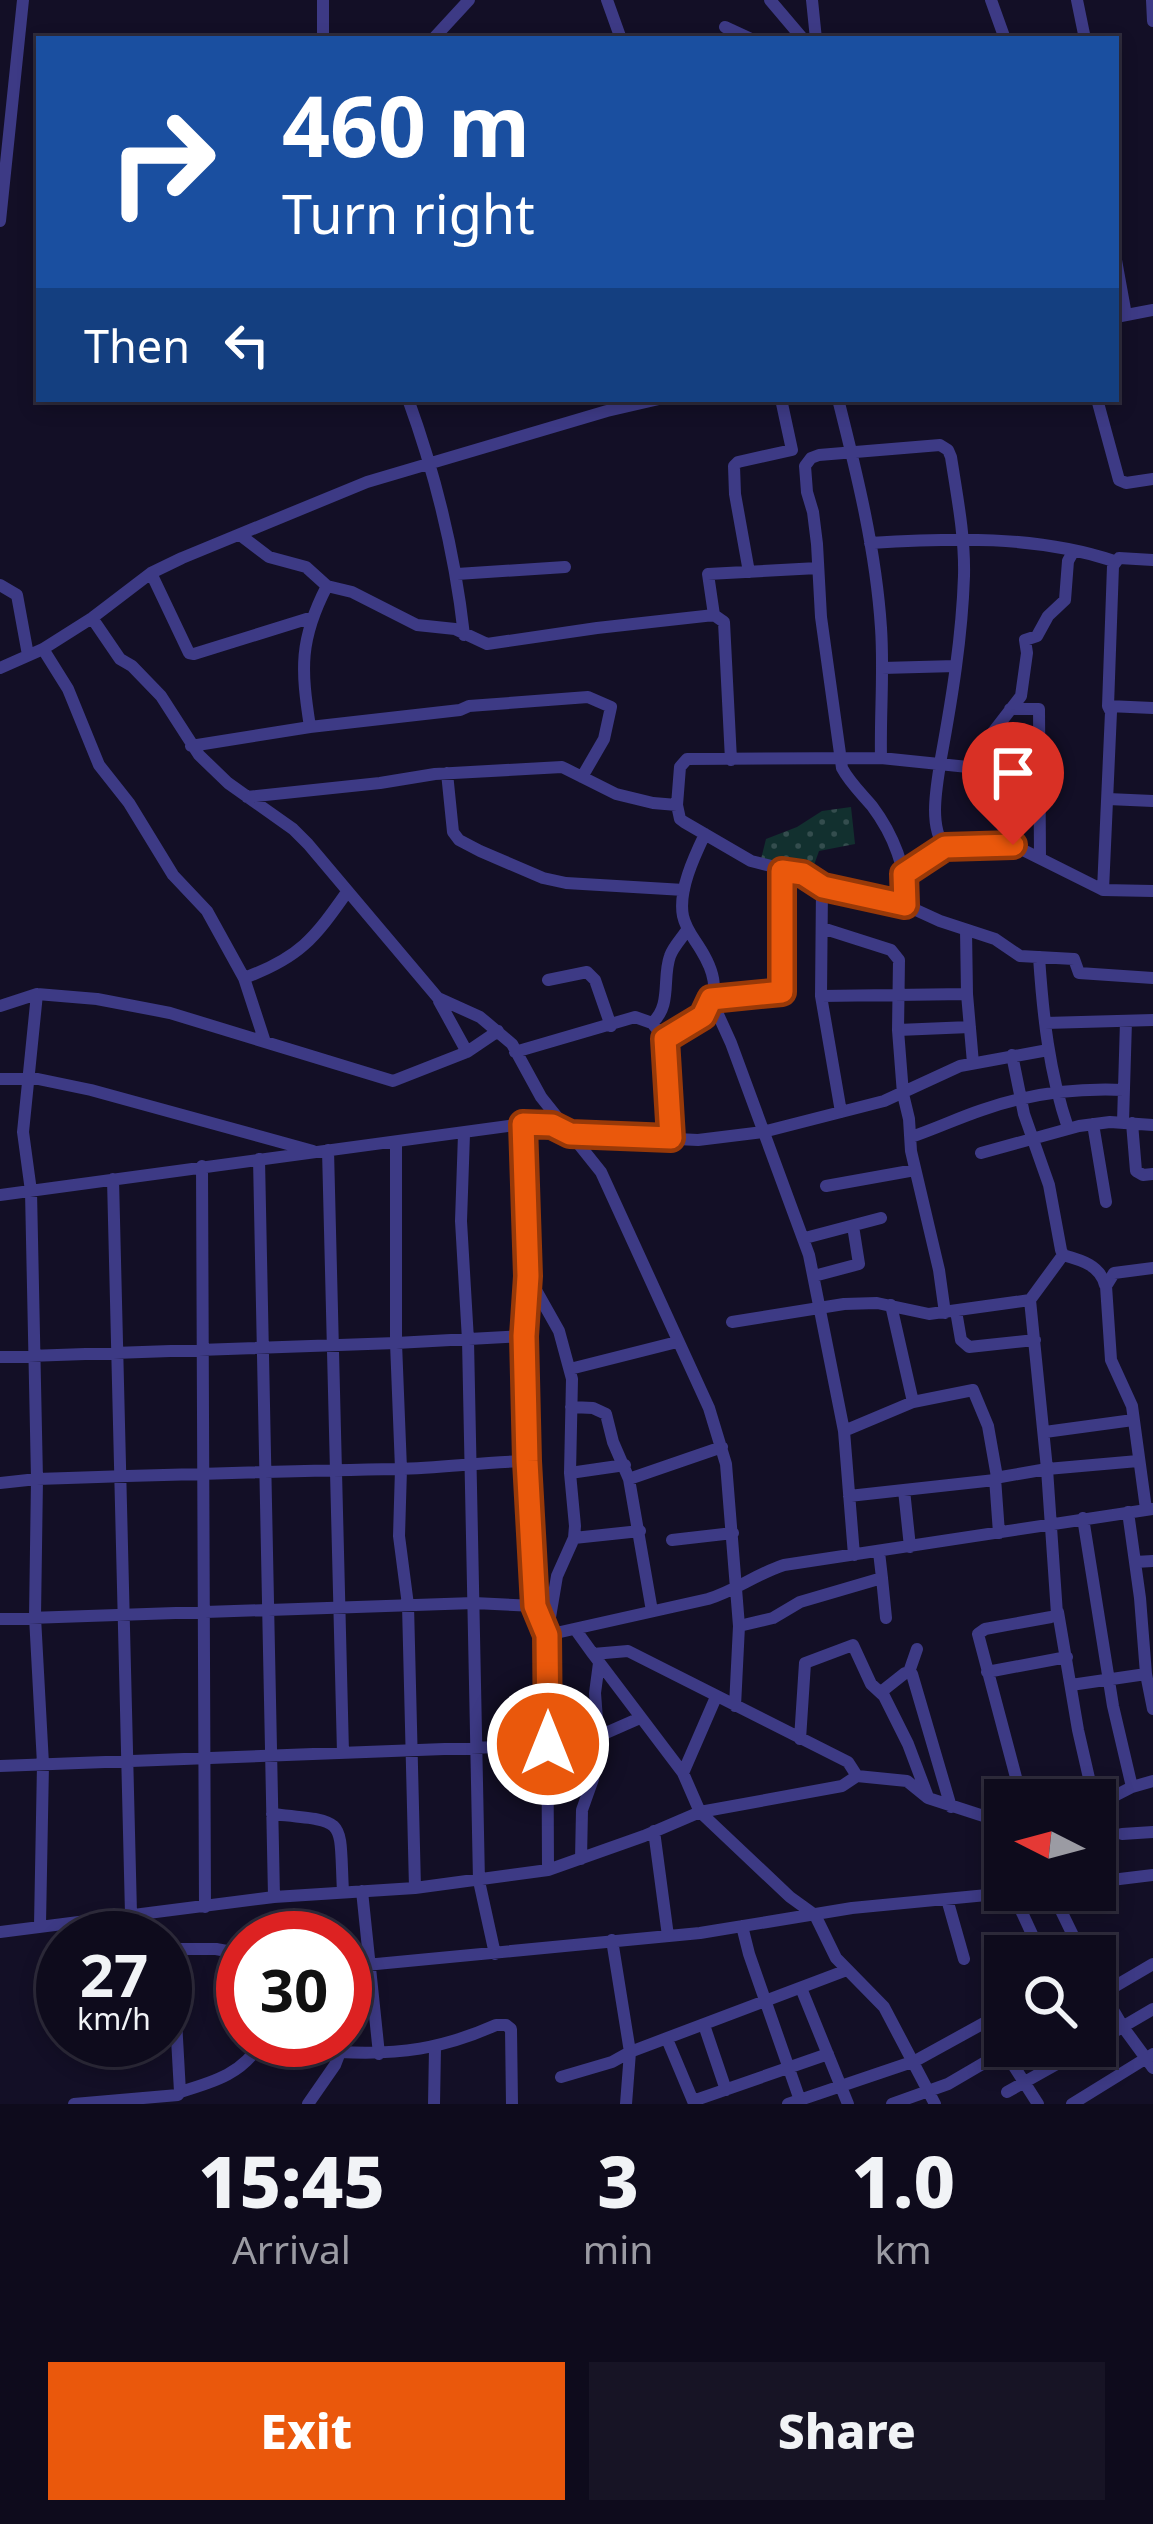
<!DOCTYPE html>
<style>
:root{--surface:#0e0b1c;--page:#171425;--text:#f1f3f6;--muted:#9b9ba3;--line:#2e2b3b;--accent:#ea580c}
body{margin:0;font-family:"Noto Sans",sans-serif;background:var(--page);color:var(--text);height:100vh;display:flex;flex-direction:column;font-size:45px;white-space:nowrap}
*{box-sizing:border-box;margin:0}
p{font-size:39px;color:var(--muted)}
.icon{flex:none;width:66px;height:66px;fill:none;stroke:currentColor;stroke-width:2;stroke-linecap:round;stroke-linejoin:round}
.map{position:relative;height:2104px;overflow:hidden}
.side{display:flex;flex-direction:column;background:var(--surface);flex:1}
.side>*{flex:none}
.guide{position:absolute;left:36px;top:36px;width:1083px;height:366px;border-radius:0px;box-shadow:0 6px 18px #0003,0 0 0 3px var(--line);background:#1a4fa0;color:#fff;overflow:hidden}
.needle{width:78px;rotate:276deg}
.controls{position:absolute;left:984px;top:1779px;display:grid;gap:24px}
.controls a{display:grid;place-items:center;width:132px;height:132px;border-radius:0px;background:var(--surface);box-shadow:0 6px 18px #0003,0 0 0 3px var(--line);font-size:60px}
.speed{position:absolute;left:36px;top:1911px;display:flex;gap:24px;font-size:60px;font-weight:700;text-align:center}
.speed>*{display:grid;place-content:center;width:156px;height:156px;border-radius:50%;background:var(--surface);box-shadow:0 6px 18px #0003,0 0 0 3px var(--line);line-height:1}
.speed small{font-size:30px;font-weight:400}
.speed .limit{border:18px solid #d22;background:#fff;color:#111}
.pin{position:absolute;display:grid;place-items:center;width:102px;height:102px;color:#fff;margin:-123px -51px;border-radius:50% 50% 50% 0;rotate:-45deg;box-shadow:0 0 12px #0007}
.pin .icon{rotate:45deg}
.me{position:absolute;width:132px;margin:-66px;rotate:0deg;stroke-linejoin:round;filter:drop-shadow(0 0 9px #0008)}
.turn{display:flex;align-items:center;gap:42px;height:252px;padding:0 48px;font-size:54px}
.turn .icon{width:156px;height:156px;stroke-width:2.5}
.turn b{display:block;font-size:84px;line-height:102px}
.then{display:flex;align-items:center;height:114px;padding:0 48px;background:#0003;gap:24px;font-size:45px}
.eta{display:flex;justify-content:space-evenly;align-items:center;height:204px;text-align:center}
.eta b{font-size:72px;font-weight:800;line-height:84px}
.primary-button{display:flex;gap:24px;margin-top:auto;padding:24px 48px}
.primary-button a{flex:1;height:138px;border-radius:0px;background:var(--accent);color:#fff;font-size:48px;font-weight:800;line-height:138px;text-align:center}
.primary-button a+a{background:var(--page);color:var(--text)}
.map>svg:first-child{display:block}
</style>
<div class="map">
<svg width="1153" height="2104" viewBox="0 0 1153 2104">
<defs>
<pattern id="grass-dots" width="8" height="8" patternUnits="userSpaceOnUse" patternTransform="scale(3)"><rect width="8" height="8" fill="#12302f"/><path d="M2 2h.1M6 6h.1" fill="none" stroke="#344d4e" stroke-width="1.8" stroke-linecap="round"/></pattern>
</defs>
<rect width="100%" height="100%" fill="#130f26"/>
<path fill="url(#grass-dots)" d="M851,807L855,844L819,851L814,865L776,866L761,859L766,839L797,827L822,811Z"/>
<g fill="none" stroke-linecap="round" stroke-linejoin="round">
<path stroke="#3d3a85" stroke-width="12" d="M607,0L621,39
M770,0L803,39
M812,0L816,39
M991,0L1005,39
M1077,0L1085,39
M1152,0L1153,21
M725,27L751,39
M323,39V0
M433,39L469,0
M0,221L23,0
M1116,260L1126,315
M1116,317L1153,310
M408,399C436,476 455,554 464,635
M838,399C857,474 876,551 881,628C884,671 880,715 881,758
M1097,399L1119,480L1126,483L1153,479
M240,535L269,557L306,567L327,586L352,592L417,625L455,629L487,644L597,628L714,615L708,574L818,568
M870,543C951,538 1036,535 1114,561
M749,572L735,494L734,466L738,462L792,450L781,399
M151,573L189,653L194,654L313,617
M457,574L565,567
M0,585L17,595L28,655
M714,615L724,622L731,760
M92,618L120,659L132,666L161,696L199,755L228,783L293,829L308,844L438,998L480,1017L512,1044L541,1097L601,1172L709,1408L726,1464L739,1626L735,1706
M43,649L68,689L99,765L129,803L173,875L207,911L244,978L265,1042
M0,668L43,649L92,618L151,573L182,558L367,482L607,411L659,399
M882,668L956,666
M1108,706L1153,708
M1010,709H1039L1040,857
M310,727C301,669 299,640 327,586
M191,746L310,727L460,710L469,706L588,697L611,707L604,739L582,777
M975,770L987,740L1021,696L1027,653L1025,640L1037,636L1048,616L1065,600L1068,561L1073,552
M447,773L453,832L459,840L480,851L543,878L566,883L684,890
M247,797L380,783L435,774L562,767L616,794L653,803L677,805L680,819L684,822L751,861L803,874L822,887L905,905L940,921L995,939L1020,956L1074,959L1079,973L1153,978
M1108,799L1153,801
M677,805L680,767L687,759L881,758L968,767L992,786L997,816L1013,845L1103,890L1153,891
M782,871L781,992L711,999L731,1043L809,1255L844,1431L854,1555
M904,874L945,847L1013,845
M822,887L821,996L841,1112
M1103,890L1111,712L1108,706L1113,566L1119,558L1153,560
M905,905C908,870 893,834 872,806C862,794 850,783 842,768L821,617L817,544L813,512L807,492L805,466L811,458L819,455L940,445L948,450L951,457C957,496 965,536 964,576C962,637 952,698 941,758C937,785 928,826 945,847
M822,928L891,950L899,960L898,1030L903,1094L909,1119L911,1151L939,1270L945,1313
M966,930L967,994L973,1063
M1039,957C1043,1016 1049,1072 1068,1128
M244,978C299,958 314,939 347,892
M548,980L587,972L595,980L611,1026
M37,994L23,1132L31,1191L37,1479L35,1617L43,1764L40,1925
M821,996L967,994
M0,1006L37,994L97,999L170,1013L393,1081L467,1052L439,1001
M652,1023C672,1006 662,978 670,956C673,947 682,938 687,930
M1045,1023L1153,1020
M898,1030L970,1027
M665,1039C705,1014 731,999 701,950C694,938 686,930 683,916C678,891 694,857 705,834
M467,1052L498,1031
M515,1052L635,1017L652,1023L665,1039L671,1138
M1012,1055L1024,1114L1049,1185L1061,1250L1063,1255C1081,1260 1100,1265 1105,1285
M0,1079H38L91,1090L313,1151
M1123,1122L1126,1021
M1132,1123L1136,1171L1143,1175L1153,1174
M523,1124L528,1276L559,1331L572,1379L570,1473L575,1526L574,1538L557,1576L547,1635
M1093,1124L1106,1202
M464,1134L461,1221L468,1340L479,1881L495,1954
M911,1137C935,1129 958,1118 982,1110C1027,1094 1077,1088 1124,1090
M396,1142V1343L401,1469L399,1536L408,1605L415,1888
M328,1150L343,1753
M981,1153L1079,1126L1110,1122L1153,1125
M259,1159L274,1897
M202,1166L205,1907
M113,1179L131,1914
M826,1186L915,1170
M0,1195L523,1124L552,1125L570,1134L698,1140L763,1132L884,1101L960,1066L1048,1050
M805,1238L881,1218
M814,1276L859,1264L853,1226
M527,1279L524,1336L527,1461L535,1606L546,1633
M1030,1300L1063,1255
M891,1305L913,1402
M956,1311L961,1340L969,1347L1035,1340
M732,1322L844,1304L877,1303L929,1314L1030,1300L1047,1469L995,1478L999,1533
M0,1357L396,1343L524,1336
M570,1369L677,1342
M571,1407L593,1408L606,1414L613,1442L629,1479L652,1611
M844,1431L913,1402L973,1390L988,1426L997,1477
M1045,1432L1133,1420
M570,1473L625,1465
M629,1479L722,1447
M0,1483L37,1479C157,1475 277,1471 398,1469C441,1468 484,1462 527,1461
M904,1490L910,1547
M849,1496L995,1480
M1146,1509L1132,1406L1111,1360L1106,1286L1114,1273L1153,1268
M1128,1512L1140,1598L1146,1674L1153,1709
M1083,1518L1113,1706L1132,1787
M574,1538L640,1531
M672,1540L733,1533
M1135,1562L1153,1561
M882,1578L886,1618
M1058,1612L1078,1730L1094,1800
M0,1619L474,1603L535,1606
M739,1626L773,1618L800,1602L882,1578L879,1552
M575,1629L593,1654L628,1651L848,1762L857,1776L907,1781L928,1798L1005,1823
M593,1654L683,1773L700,1812L790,1897L815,1915L836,1958L884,2007L935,2104
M909,1672L917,1649
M987,1672L1067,1657
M1071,1685L1146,1674
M881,1692L905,1673L909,1672L912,1674L951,1807
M599,1736L640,1718
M800,1739L805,1663L853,1645L871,1684L884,1696L908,1744L928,1797
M0,1766L547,1745
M683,1773L716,1697
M1022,1800L978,1634L985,1629L1051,1617L1057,1614L1047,1469L1138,1461
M1095,1806L1132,1787L1153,1781
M272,1814C349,1822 339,1816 343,1892
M654,1831L668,1936
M1122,1834L1153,1832
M581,1859L582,1810L593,1779L599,1746L595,1693L599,1663
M548,1870L644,1836L700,1812L842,1786L857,1776
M1095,1882L1153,1875
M1051,1890L1083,1956
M362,1891L379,2054
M1013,1893L1042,1956
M947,1899L964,1959
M115,1916L153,1938
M742,1926L749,1954L801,2103
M0,1932L274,1897L415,1888L548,1870L547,1635L708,1599C735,1591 756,1574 784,1565L1153,1509
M612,1940L630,2052L626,2104
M165,1945L172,1949H216L243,1954
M345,1967L700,1933L852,1908L1038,1890
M1095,1979L1123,2027L1153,2068
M801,1988L848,2104
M1095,1998L1153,1964
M704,2025L726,2090
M667,2039L693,2101L828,2054
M1095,2043L1153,2009
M340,2052C399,2055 442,2049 496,2025H506L511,2029L512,2104
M561,2077L612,2062L630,2052L847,1970
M180,2092C214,2082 245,2073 262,2040
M1007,2092L1089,2046
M74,2104L178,2095L180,2092L172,1949
M308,2104L335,2065L340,2052L333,2040
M434,2104L435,2048
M788,2104L915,2061L984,2023L987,2024L1038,2104
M892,2104L948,2084L1013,2046
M1072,2104L1153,2054"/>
</g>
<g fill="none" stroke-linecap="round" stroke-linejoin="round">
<defs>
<path id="route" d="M548,1744L547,1635L535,1606L527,1461L524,1336L528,1276L523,1124L552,1125L570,1134L671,1138L665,1039L703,1016L711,999L782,992V871L803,874L823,887L905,905L904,874L945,847L1013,845"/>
</defs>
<use href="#route" stroke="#983908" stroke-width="30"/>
<use href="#route" stroke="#ea580c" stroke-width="21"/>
</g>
</svg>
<div class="controls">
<a><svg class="needle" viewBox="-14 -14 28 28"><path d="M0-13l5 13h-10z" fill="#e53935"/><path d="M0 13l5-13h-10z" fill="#9b9ba3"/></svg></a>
<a><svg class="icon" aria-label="search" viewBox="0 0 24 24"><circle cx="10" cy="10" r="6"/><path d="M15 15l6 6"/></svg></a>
</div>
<div class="speed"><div>27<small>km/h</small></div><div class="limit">30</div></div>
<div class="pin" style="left:1013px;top:845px;background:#d93025"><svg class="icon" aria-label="arrive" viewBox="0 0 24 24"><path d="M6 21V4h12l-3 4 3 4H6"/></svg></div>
<svg class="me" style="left:548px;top:1744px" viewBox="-20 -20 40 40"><circle r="17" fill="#ea580c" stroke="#fff" stroke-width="3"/><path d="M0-11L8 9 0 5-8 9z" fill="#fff"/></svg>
<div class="guide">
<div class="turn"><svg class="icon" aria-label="right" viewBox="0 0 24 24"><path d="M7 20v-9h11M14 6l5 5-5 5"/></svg><div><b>460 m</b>Turn right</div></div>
<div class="then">Then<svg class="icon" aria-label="left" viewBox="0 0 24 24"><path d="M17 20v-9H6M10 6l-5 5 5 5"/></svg></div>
</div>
</div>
<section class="side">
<div class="eta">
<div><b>15:45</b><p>Arrival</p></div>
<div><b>3</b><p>min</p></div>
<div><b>1.0</b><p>km</p></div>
</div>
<div class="primary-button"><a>Exit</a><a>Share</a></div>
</section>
